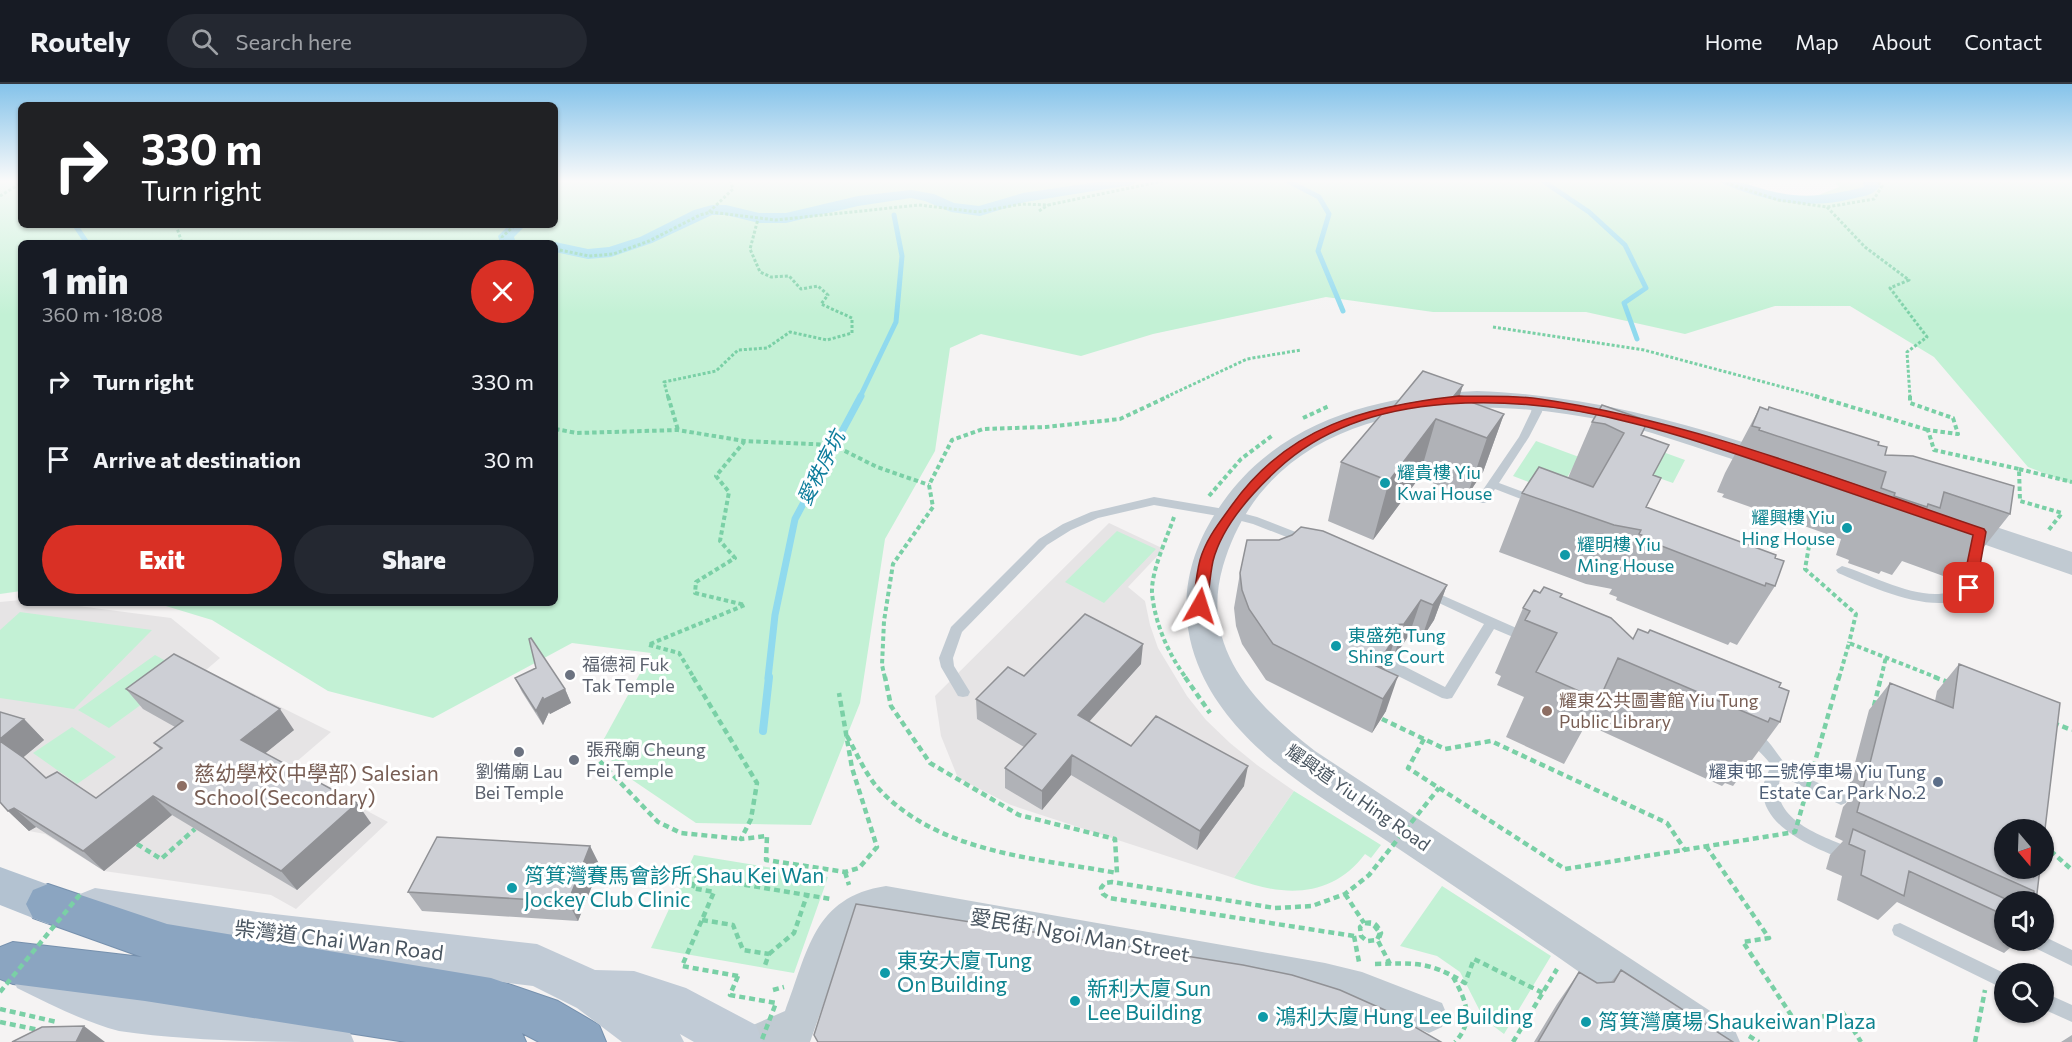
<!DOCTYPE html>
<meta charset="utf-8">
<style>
:root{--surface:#171b24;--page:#242831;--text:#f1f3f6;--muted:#9ea1a6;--line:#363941;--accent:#d93025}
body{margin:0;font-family:Commissioner,"Noto Sans TC",sans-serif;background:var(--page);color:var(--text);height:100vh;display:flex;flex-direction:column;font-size:22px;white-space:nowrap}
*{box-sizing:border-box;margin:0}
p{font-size:20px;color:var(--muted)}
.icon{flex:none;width:33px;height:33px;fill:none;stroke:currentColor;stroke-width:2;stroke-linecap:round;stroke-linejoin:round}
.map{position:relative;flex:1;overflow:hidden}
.side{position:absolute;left:18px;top:156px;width:540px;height:366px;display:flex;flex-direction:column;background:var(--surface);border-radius:9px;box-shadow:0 2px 4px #0004}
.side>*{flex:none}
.top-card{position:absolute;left:18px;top:18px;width:540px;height:126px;border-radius:9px;box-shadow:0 2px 4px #0004;background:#202124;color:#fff;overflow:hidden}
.needle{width:39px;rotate:161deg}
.buttons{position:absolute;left:1994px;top:735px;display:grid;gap:12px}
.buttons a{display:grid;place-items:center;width:60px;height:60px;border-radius:50%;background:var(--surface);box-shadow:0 2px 4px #0004;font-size:30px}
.pin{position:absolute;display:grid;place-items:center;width:51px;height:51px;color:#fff;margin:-26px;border-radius:12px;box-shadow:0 3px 9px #0006}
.me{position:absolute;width:66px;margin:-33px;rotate:6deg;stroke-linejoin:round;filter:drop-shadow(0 0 4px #0008)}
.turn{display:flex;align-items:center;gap:21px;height:126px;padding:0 24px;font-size:27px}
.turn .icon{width:78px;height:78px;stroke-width:2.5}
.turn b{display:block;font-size:42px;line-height:51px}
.round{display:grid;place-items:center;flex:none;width:63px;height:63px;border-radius:32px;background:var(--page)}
.head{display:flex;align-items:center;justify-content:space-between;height:102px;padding:0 24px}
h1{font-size:36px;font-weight:800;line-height:45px}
.primary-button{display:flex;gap:12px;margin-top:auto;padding:12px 24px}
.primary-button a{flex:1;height:69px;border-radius:36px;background:var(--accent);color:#fff;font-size:24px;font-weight:800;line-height:69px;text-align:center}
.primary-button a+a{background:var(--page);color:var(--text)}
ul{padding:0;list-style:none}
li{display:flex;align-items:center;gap:18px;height:78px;padding:0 24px}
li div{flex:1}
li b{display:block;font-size:22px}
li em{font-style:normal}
header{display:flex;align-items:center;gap:36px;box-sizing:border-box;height:84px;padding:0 30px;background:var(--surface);border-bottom:2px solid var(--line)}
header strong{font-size:28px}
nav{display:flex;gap:33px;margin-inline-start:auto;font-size:21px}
.search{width:420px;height:54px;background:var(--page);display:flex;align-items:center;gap:15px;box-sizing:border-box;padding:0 21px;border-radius:33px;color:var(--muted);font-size:22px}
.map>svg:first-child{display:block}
</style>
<header>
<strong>Routely</strong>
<div class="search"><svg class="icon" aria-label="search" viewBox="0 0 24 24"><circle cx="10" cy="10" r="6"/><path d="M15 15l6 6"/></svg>Search here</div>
<nav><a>Home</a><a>Map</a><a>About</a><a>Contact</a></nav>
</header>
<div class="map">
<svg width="2072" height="958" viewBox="0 0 2072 958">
<rect width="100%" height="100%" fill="#f5f3f3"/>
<path fill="#e6e4e5" d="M1109,439L1164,465L1128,503L1145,517L1150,541L1158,564L1187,612L1206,636L1230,659L1257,681L1294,707L1234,794L1011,721L958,694L941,652L935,612Z
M21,516V519H55L171,534L220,574L206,586L331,648L288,685L388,738L296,825L271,811L104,787L45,750L29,747L0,716V518Z"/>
<path fill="#c3f1d5" d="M0,97H21V141H555V97H1758L1749,99V104L1779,114L1806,116L1839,103L1834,97H2072V400L2028,383L1934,273L1850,222H1775L1685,250L1586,228H1433L1326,213L1153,250L1081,272L981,250L950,264L935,367L885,455L860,619L811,741L696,739L628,693L599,664L651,569L572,559L433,634L328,607L212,536L156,519H555V159H21V507L0,510Z
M1602,346L1685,376L1673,399L1588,369Z
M1536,357L1579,373L1558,409L1513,392Z
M1117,447L1156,465L1104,519L1065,498Z
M20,528L152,546L74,625L0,614V546Z
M155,571L186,588L109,644L78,626Z
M72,643L116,673L77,700L33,669Z
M1294,707L1381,761L1371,774L1365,770C1331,815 1282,813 1234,794Z
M694,771L828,793L794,889L651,864Z
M1442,802L1551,872L1504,950L1484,935L1460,888L1437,872L1400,862Z"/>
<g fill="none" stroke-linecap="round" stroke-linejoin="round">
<path stroke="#90daee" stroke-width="5" d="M1288,97L1319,113L1329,130L1318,167L1343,227
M1543,97L1589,128L1625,161L1646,204L1624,219L1637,255
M75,141L87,159
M860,313L896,238L902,172L894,131"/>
<path stroke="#90daee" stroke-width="7" d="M768,594L775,531L795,435L861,312"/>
<path stroke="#90daee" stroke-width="8" d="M763,647L769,593"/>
<path fill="#90daee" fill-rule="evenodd" d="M1104,97H1138L1131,101L1025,118L980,132L951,128L925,117L911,114L858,122L786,139H759L726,131H712L652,159L611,173L588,175L555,168V159H552L555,158L588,165L609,163L640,153L694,126L712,121H726L759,129H786L858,112L911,106L934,110L954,119L979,122L1023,109Z
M1721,97C1745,97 1758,105 1780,109C1808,115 1836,110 1864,103L1863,97H1877L1880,102C1873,112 1863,112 1851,115C1805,126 1766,117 1723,100Z
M509,141H526L514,153L516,159H500L498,152Z"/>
<defs>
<path id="motorway" d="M48,800L167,840L491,894L558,917L599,941L606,958H539L522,949L526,958H406L145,917L13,900L0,895V863L13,858L142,873L33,834L26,820L33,806Z"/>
</defs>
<use href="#motorway" stroke="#7690ad" stroke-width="2"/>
<path stroke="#7ad0a6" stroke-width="3" stroke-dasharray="3 2" stroke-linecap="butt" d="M1721,97L1778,116L1827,123L1874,115L1882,102L1877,97
M0,112L21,99
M1827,123L1865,163L1909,196L1890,204L1927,253L1907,268L1910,313
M1039,127L1048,121
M709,128L733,105L730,97
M176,141L182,159
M503,159L502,153L515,141
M555,165L589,172L613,170L649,157L700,131L711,128L775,136L919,121L978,128L1022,120L1048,121L1163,97
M1493,243L1644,266L1820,313
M668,313L664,298L716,287L738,266L767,264L790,248L827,256L852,249V234L821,220L828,211L818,202L801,205L789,192L771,193L760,188L750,165L758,135
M1166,313L1247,275L1301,266"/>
<path stroke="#7ad0a6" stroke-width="4" stroke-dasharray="4.5 3" stroke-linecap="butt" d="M668,312L678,346
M1815,312L1928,346
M1910,312V319L1953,334L1958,350L1928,346L1934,366L2019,385L2020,417L2062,429L2047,448
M1303,334L1329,322
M555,345L577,349L678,346L744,357L833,361L877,383L929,401
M2019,385L2072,398
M1209,412L1241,375L1273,351
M1174,433C1167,454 1151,487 1152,509C1155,540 1168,569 1186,594
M1809,462L1805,485L1856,530L1849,559
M650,560L745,521L695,509L696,498L735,474L720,457L729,408L716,392L744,358
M649,561L679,569L694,594
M885,594L882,581L884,537L893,480L933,423L929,401L952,356L983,345L1046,343L1120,335L1169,312
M1881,594L1886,573"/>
<path stroke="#7ad0a6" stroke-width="4.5" stroke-dasharray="6 4" stroke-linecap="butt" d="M693,593L757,699L751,735L741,755L767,752L766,776L845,788L859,784L877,763L852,684L839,609
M1185,593L1210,629
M1874,622L1881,593
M1382,635L1445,665L1491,657L1667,739L1685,766
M847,652C856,668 865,689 877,703C937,769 1035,774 1117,789L1115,755L1019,731L930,679L891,622L885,593
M593,670L658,738L681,749L741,755
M137,760L161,775L195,745
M2043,760L2072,786
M1706,762L1769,854L1743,858L1795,937L1843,929L1861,958
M845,788L849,801
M702,836L733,841L743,866L769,870L764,884
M1365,839L1373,840L1380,849L1377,856L1367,857L1361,852L1360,843Z
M1365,839C1375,837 1377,841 1381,849L1378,857L1390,880
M1354,852L1359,878
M769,870L794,849L807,811
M1375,880C1415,879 1429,877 1465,899L1474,875L1543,909
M738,892L682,882L714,808L692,804L697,793L831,815
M1453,893C1466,916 1475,937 1455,958
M773,906L784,903
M0,925L57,938
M0,938L39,946
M1749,952L1759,958
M1513,958L1557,885
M1975,958L1985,906"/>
<path fill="#c1cad2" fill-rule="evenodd" d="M1538,315L1543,318L1542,328L1529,353L1499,399L1540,414L1542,417L1536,421L1495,405L1486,419H1478L1476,416L1519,353L1531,328L1533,318Z
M1154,413L1230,426L1257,433L1311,454L1313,457L1307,461L1253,440L1230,434L1154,421L1098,434L1071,446L1047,461L962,548L953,574L954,582L970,608L968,612L963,613L958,612L941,583L939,574L951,543L1039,455L1063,440L1091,428Z
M1978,454L1984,458L1975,504C1949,540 1870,502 1838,489L1836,486L1842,482C1876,492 1930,525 1963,502L1972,458Z
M1428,505L1532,551L1533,554L1532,557L1527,559L1494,545L1452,614L1447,615L1442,614L1384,585L1382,581L1384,577H1394L1445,603L1484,540L1424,512L1422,509Z
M1752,646C1772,653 1777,676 1793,686C1809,696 1829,703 1846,711L1848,715L1846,719L1841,721L1781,692C1766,736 1825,753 1856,766L1859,771L1856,776L1851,778C1821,767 1764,746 1763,708C1762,699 1768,690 1771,681C1764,670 1752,663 1745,652L1747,648Z
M1900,839L2006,890H2004V905L1894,851L1892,846L1894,841Z
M2043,852L2072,866V882L2029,861L2027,856H2043Z
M2043,908L2072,921V938L2043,925Z"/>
<path fill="#c1cad2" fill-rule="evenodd" d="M886,802L1325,879L1362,888L1442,919L1447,931L1442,943L1429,949L1362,922L1325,913L886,832L865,839L844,862L810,958H739L744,945L785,927C808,868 813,813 886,802Z"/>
<path fill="#c1cad2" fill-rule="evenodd" d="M1477,307C1568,310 1653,330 1739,357C1755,362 1784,366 1793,380L1789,386L1779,389C1722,374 1668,351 1610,338C1469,307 1272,315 1223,482C1199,565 1256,621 1315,667L1733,942L1740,958C1726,958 1687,958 1677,957C1666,952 1654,941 1644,934C1615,913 1585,892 1555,871C1500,833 1445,796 1390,759C1322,713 1236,666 1201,588C1173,525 1187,465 1228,411C1288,333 1384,311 1477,307Z
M1951,428L2072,468V491L1940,445L1936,438L1940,431Z"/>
<path fill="#c1cbd6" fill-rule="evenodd" d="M95,804L257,828L537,860L595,886L634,887L686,904L756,941L763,958H694L680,950L684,958H622L577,924L533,902L257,868L95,844L80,838L73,824L80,810Z
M33,867L83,889L119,901L330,934L347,941L354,958C276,958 195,958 119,947C84,938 50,920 17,904L10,889L17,874Z"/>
<path fill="#b3c2d1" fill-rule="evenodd" d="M0,783L63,806L70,820L63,834L48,840L0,821Z"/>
<use href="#motorway" fill="#8ba5c1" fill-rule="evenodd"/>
<path stroke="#7ad0a6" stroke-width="4" stroke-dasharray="4.5 3" stroke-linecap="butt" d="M1839,594L1849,559L1938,594"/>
<path stroke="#7ad0a6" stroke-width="4.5" stroke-dasharray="6 4" stroke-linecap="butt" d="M1934,593L1948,598
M2053,639L2072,646
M1424,655L1408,684L1565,785L1795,748L1839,593
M1345,810L1364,839
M1354,852L1109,814L1103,810L1101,804L1105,799L1112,798L1275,824L1312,822L1345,810L1369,791L1439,704
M738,892L730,911L776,919L761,958
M0,908L82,808"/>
</g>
<path fill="#b0b2b7" d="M1459,314L1504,330L1483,388L1467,412L1419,394L1373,456L1328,437L1341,378L1391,326Z
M1760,323L1878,361L1885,371L2010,430L1957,497L1902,477L1892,491L1881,487L1879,490L1848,479L1849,476L1836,471L1841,455L1722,413L1724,410L1717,408L1725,389Z
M1648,337L1642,351L1654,391L1647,423L1775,474V502L1737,561L1730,558L1728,561L1616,516L1617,513L1609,510L1612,505L1586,500L1499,468L1522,409L1568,394L1592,338Z
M1240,489L1447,501L1434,536L1421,556L1409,551L1393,575L1388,576L1385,586L1386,627L1372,649L1266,596L1242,560L1236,542L1234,524Z
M1540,509L1561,513L1633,555L1638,545L1779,603L1780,638L1733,702L1725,699L1722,702L1586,640L1564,680L1506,653L1524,613L1497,601L1501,592L1495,589L1523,524Z
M1141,580L1089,638L1131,662L1244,702L1197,766L1071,691L1042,726L1005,704V684L1024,663L977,635L976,615Z
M1959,580L2040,784L2036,818H2004V856H2019L2004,869L1897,818L1878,836L1837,816L1842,792L1826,785L1830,771L1843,757L1835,753L1843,723L1850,715L1847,709L1869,626L1890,599L1935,617L1937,607Z
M515,594L565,605L571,619L550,630L549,628L543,641L522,608Z
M126,605L294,646L265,669L371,739L297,806L172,731L104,787L36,743L29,747L8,727L24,635L44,656L23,673L46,694L96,714L160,665L154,659L175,643L143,625Z
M590,762L600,782L578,837L422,827L408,808Z
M1621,886L1733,958H1534L1557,920L1579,888L1597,899L1611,898Z
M2072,951V958H2061Z"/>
<path fill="#909195" d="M1463,301L1451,341L1454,312Z
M1504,330L1483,388L1467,412L1487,354Z
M1436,335L1419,394L1373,456L1389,397Z
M1447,501L1434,536L1421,556L1433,521Z
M1421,516L1409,551L1393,575L1404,540Z
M1396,552L1384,588L1376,582Z
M1143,560L1141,580L1077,651L1078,631Z
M1398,592L1386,627L1372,649L1383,615Z
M565,605L571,619L550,630L549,628L543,641L536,627L543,613Z
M280,625L294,646L257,676L241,656Z
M24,635L44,656L19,677L0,658V655Z
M1072,671L1071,691L1042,726V707Z
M1248,682L1244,702L1197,766L1200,747Z
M153,712L172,731L104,787L83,767Z
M357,719L371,739L297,806L281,787Z
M14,724L36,743L29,747L8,727Z
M590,762L600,782L578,837L568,818Z
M84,942L105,958H76Z"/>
<path fill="#cdcfd5" stroke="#909195" stroke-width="1.5" d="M1423,287L1463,301L1454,312L1504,330L1487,354L1436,335L1389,397L1341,378L1386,325L1391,326Z
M1602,321L1648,337L1641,351L1669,361L1653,391L1661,394L1646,423L1776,471L1775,474L1784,477L1775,502L1766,499L1765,502L1646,456L1648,454L1639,450L1641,446L1614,441L1522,409L1539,383L1593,403L1624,349L1605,340L1592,338Z
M1760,323L1768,326L1769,323L1879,358L1878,361L1887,363L1885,371L1913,372L2014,402L2010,430L1944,408L1940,424L1928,420L1927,423L1894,412L1895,409L1881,404L1886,388L1759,346L1760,344L1752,342Z
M1301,443L1323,447L1447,501L1433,521L1421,516L1404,540L1393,541L1391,547L1396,552L1376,582L1398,592L1383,615L1273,560L1249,525L1242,506L1240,489L1247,456H1279L1292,451Z
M1544,503L1562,510L1560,513L1611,534L1633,555L1638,545L1648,549L1650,546L1781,599L1779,603L1789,607L1780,638L1770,634L1768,638L1618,574L1599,616L1536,588L1557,549L1525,536L1530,527L1523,524L1534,506L1540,509Z
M1085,530L1143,560L1078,631L1131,662L1156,632L1248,682L1200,747L1072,671L1042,707L1005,684L1036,650L976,615L1008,583L1024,592Z
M531,554L565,605L543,616V613L536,627L515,594L536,584L529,555Z
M174,570L280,625L241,656L357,719L281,787L153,712L83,767L14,724L8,727L0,718V657L24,674L46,694L57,688L96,714L162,664L154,659L183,637L126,605Z
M1959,580L2060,619L2043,762V746H2004V784H2040L2036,818H2035L2034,807L1857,728L1865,697L1872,690L1869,683L1890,599L1953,624Z
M0,628L24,635L0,655Z
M1853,745L2012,818H2004V831L1909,787L1904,812L1861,791L1865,767L1849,760Z
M437,753L590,762L568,818L408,808Z
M856,820L1243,881L1292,891L1340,906L1387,927L1441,958H818L814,951Z
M1621,886L1733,958H1538L1579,888L1597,899L1614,898Z
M84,942L76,958H12L42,943Z"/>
<linearGradient id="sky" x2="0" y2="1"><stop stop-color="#85c3ea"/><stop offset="0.42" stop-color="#fafafa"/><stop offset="1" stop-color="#fafafa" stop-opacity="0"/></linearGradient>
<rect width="2072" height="231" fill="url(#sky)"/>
<path fill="#d93025" stroke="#8d1f18" stroke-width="1.5" d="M1459,312C1486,313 1514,311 1540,315C1693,337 1839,396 1984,445L1986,448L1976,504L1969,509L1962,504L1973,451C1915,431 1858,411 1801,392C1745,373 1689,353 1632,339C1522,310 1367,302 1278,385C1252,409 1222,442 1213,477C1210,491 1209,507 1207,522L1200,527L1195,525L1193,522C1195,507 1196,491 1200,476C1206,455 1219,439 1232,421C1288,342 1367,322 1459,312Z"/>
<g fill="#0f9aa8" stroke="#fff" stroke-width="2">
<circle cx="1385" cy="399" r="6"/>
<circle cx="1847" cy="444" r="6"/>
<circle cx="1565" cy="471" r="6"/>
<circle cx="1336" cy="562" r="6"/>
<circle cx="512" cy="804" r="6"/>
<circle cx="885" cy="889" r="6"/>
<circle cx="1075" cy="917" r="6"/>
<circle cx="1263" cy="933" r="6"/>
<circle cx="1586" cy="938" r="6"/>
</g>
<g fill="#6b7280" stroke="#fff" stroke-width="2">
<circle cx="570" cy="591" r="6"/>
<circle cx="519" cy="668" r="6"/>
<circle cx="574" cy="676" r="6"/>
</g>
<g fill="#8d6e63" stroke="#fff" stroke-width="2">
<circle cx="1547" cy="627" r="6"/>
<circle cx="182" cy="702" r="6"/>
</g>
<circle fill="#5c6f8a" stroke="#fff" stroke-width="2" cx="1938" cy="698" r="6"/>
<g text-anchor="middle" stroke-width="6" stroke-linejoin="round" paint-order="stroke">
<g font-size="18" fill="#0d838f" stroke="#fff" text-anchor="start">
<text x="1397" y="395">耀貴樓 Yiu<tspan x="1397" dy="21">Kwai House</tspan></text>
<text x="1835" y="440" text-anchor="end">耀興樓 Yiu<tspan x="1835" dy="21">Hing House</tspan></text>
<text x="1577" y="467">耀明樓 Yiu<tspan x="1577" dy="21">Ming House</tspan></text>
<text x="1348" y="558">東盛苑 Tung<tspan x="1348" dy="21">Shing Court</tspan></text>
</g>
<g font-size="18" fill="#5b616d" stroke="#fff" text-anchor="start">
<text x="582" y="587">福德祠 Fuk<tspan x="582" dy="21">Tak Temple</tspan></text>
<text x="586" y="672">張飛廟 Cheung<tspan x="586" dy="21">Fei Temple</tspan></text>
<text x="519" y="694" text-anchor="middle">劉備廟 Lau<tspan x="519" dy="21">Bei Temple</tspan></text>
</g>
<g font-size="18" fill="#785e54" stroke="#fff" text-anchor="start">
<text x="1559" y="623">耀東公共圖書館 Yiu Tung<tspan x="1559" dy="21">Public Library</tspan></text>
</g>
<g font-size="18" fill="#4e5e75" stroke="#fff" text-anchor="end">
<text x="1926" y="694">耀東邨二號停車場 Yiu Tung<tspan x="1926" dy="21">Estate Car Park No.2</tspan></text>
</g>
<g font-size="18" fill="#4a5661" stroke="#fff">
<text transform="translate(1358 714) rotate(35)" y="6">耀興道 Yiu Hing Road</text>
</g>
<g font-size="20" font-style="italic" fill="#0c7c9b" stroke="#fff">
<text transform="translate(821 384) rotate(-63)" y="7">愛秩序坑</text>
</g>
<g font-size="21" fill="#785e54" stroke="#fff" text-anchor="start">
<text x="194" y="697">慈幼學校(中學部) Salesian<tspan x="194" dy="24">School(Secondary)</tspan></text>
</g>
<g font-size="21" fill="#0d838f" stroke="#fff" text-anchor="start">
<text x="524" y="799">筲箕灣賽馬會診所 Shau Kei Wan<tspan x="524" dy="24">Jockey Club Clinic</tspan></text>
<text x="897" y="884">東安大廈 Tung<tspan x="897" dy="24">On Building</tspan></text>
<text x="1087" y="912">新利大廈 Sun<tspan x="1087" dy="24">Lee Building</tspan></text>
<text x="1275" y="940">鴻利大廈 Hung Lee Building</text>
<text x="1598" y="945">筲箕灣廣場 Shaukeiwan Plaza</text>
</g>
<g font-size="21" fill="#4a5661" stroke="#fff">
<text transform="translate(1080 852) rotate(10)" y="7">愛民街 Ngoi Man Street</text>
<text transform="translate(339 857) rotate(7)" y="7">柴灣道 Chai Wan Road</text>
</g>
</g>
</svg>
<div class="buttons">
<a><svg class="needle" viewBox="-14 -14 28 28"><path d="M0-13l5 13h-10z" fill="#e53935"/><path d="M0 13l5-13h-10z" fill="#9ea1a6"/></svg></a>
<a><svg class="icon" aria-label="sound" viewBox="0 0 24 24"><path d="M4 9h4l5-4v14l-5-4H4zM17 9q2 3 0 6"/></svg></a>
<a><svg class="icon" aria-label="search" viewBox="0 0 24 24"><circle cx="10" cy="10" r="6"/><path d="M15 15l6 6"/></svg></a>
</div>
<div class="pin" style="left:1969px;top:504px;background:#d93025"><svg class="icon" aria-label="arrive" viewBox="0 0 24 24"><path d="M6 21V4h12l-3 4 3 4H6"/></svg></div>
<svg class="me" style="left:1200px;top:522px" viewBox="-20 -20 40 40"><path d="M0-17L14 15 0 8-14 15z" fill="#d93025" stroke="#fff" stroke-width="4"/></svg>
<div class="top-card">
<div class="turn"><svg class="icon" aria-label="right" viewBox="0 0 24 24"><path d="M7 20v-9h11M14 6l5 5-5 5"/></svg><div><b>330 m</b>Turn right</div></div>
</div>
<section class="side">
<div class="head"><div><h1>1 min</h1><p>360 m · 18:08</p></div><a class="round" style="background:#d93025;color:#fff"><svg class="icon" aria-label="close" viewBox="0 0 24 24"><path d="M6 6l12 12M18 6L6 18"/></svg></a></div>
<ul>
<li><svg class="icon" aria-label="right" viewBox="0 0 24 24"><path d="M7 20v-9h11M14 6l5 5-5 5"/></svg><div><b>Turn right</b></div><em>330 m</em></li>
<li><svg class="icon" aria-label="arrive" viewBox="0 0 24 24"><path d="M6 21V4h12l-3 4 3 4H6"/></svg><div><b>Arrive at destination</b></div><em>30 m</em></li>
</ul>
<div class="primary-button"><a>Exit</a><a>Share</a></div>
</section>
</div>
